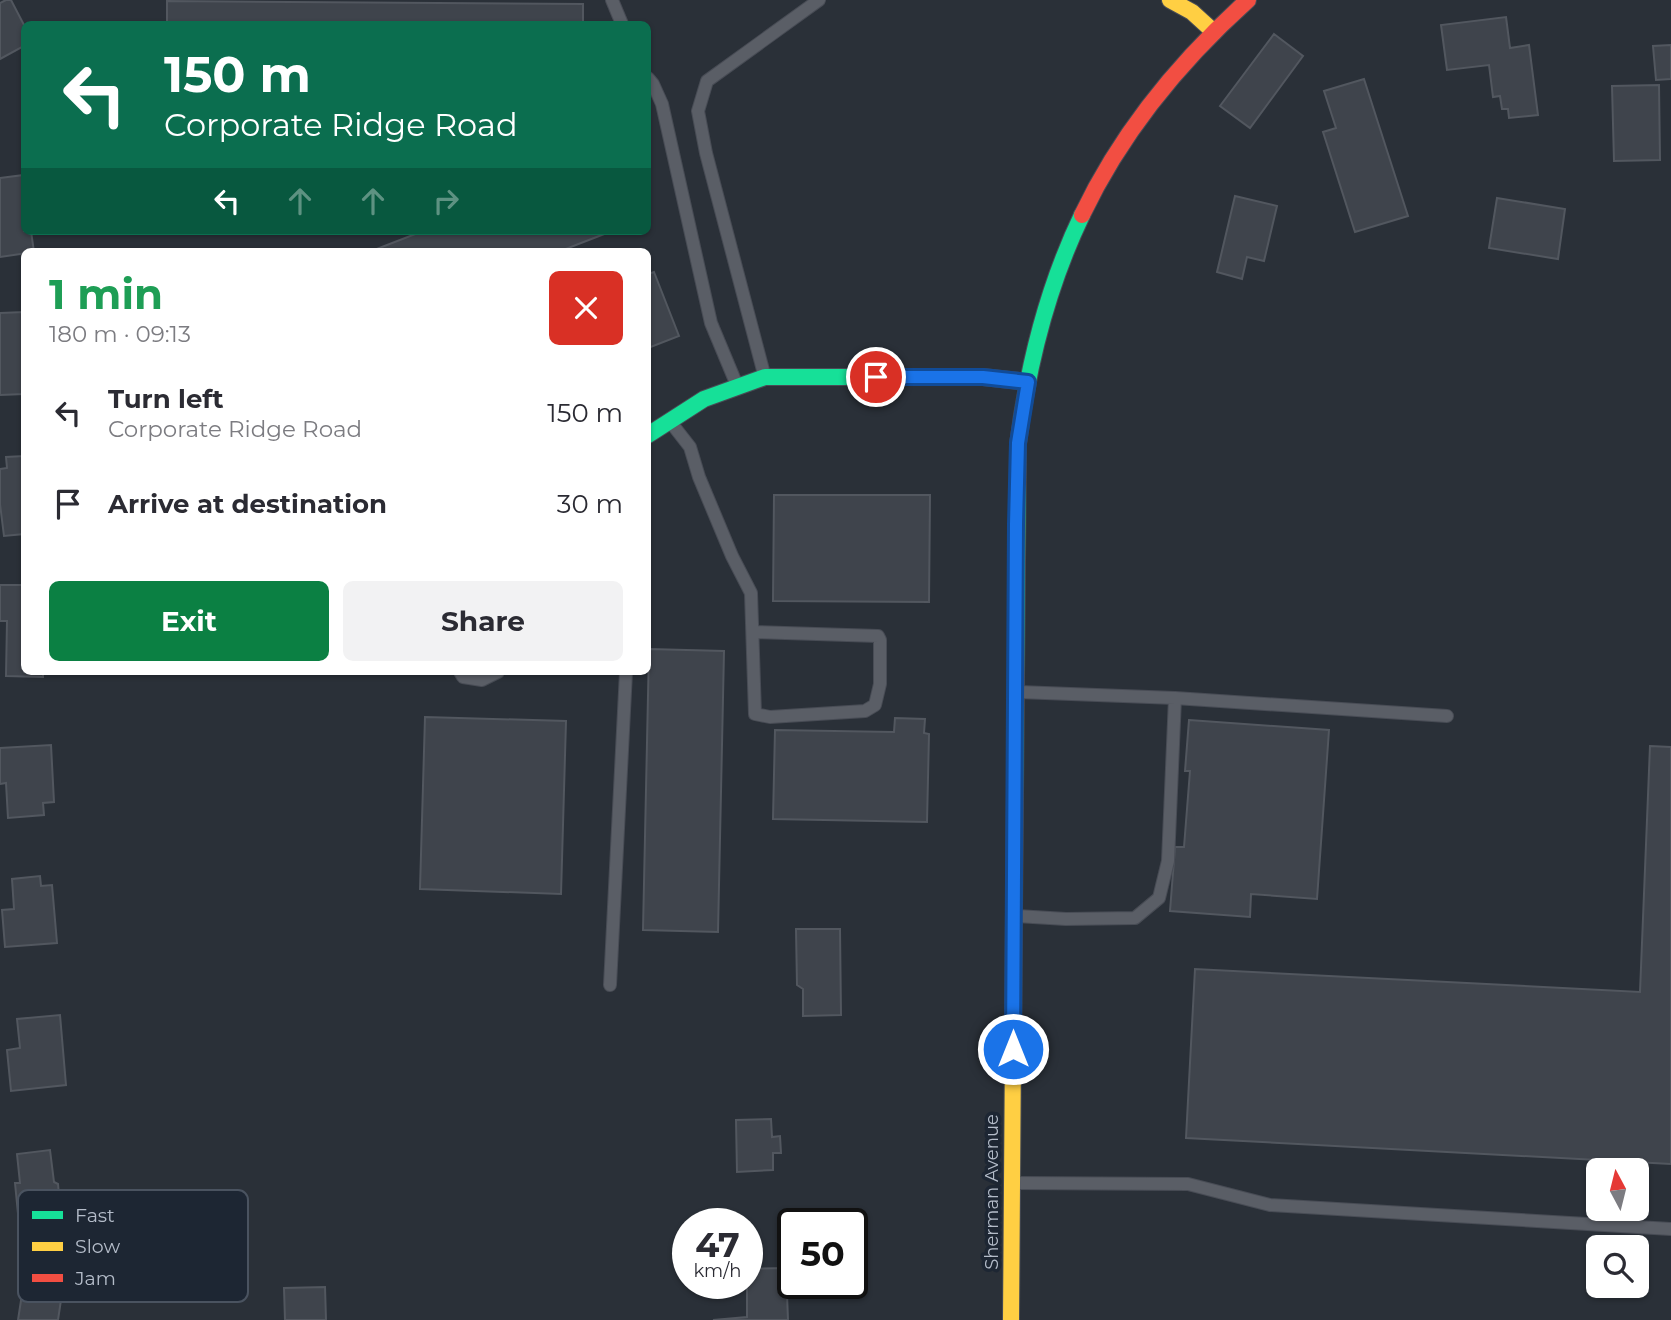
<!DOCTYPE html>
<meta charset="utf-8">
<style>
:root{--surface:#fff;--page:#f2f2f3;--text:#2b2b33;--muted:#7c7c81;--accent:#0b8043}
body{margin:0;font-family:Montserrat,sans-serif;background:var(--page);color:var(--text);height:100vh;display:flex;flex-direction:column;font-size:26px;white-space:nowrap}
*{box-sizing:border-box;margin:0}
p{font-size:23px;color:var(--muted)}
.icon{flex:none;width:38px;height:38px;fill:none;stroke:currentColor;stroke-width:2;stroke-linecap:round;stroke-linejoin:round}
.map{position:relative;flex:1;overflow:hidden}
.drawer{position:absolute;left:21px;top:248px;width:630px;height:427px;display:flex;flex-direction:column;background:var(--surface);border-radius:10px;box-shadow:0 2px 5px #0004}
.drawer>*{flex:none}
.guide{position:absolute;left:21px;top:21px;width:630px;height:214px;border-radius:10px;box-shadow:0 2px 5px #0004;background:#0b6e4f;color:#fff;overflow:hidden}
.needle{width:46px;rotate:353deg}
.buttons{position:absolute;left:1586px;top:1158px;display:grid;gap:14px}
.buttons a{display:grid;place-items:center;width:63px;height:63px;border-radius:10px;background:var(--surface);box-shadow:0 2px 5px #0004;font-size:35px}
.speed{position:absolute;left:672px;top:1208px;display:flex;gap:14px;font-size:35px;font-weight:700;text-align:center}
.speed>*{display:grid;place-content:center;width:91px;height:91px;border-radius:50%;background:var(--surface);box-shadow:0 2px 5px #0004;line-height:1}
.speed small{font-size:18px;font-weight:400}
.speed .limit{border:4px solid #111;border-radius:10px;background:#fff;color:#111}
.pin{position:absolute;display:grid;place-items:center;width:60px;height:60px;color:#fff;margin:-30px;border:4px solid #fff;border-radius:50%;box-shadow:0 2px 7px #0007}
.me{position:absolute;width:77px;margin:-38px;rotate:0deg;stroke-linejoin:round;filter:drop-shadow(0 0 5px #0008)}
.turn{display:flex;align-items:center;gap:24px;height:147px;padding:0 28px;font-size:32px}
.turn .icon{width:91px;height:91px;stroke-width:2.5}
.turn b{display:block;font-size:49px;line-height:60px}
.lanes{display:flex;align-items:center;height:66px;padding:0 28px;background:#0003;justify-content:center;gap:35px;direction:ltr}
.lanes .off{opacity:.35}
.round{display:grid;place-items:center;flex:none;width:74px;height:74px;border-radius:10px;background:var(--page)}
.head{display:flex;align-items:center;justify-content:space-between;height:119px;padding:0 28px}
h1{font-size:42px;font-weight:700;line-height:52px;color:#1e9e55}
.action{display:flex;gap:14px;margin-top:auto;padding:14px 28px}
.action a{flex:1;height:80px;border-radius:10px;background:var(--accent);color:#fff;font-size:28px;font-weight:700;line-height:80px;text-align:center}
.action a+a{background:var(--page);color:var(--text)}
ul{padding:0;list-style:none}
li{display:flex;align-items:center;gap:21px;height:91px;padding:0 28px}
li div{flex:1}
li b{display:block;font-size:26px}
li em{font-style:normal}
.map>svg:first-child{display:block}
</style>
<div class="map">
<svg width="1671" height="1320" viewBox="0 0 1671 1320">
<rect width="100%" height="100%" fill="#2a3038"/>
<path fill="#3f444c" stroke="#52575f" stroke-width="2" d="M6,0H11L24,25V46L0,59V3Z
M167,1L583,4V24H167Z
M1506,17L1510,48L1529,45L1538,115L1509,118L1508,109H1502L1500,96L1493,97L1489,65L1447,70L1441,25Z
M1274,34L1303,56L1250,128L1220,106Z
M1671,45V79L1656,80L1653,46Z
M1364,79L1408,216L1355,232L1323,132L1336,128L1324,91Z
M1659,85L1660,160L1614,161L1612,86Z
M24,175V231H31L34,252L0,257V178Z
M1235,196L1277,206L1264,261L1247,257L1242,279L1217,272Z
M1497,198L1565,209L1558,259L1489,248Z
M423,231H612L558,252H369Z
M654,272L679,336L648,348V274Z
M24,312V394L0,395V313Z
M24,456V534L4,536L0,504V469L7,468L6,457Z
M774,495H930L929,602L773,601Z
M0,585H24V672H43V677L6,676L7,621H0Z
M649,649L724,651L718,932L643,930Z
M425,717L566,721L561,894L420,889Z
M895,718L925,719L924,733L929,734L927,822L773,819L775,730L894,732Z
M1189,720L1329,730L1317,899L1251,894L1250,917L1170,911L1175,847H1184L1190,771H1185Z
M51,745L54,802L43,803L44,815L8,818L6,783L0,784V748Z
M1650,746L1671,747V1164L1186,1138L1195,969L1640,992Z
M40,876L41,886L52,885L57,943L5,947L2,910L14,909L12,879Z
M796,929H840L841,1015L803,1016V989L797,985Z
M60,1015L66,1085L11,1091L7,1050L20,1048L17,1019Z
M771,1119L772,1137L780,1136L781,1153H773V1170L737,1172L736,1120Z
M50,1150L54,1182L58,1184L62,1230L20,1234L15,1183H20L17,1154Z
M786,1268L788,1320H713L747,1317V1269Z
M325,1287L326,1320H285L284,1288Z
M22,1294L61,1300L58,1320H18Z"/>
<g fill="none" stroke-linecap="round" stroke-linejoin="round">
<defs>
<path id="lane" d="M612,0L622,24
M648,78L653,84L662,104L711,323L736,383
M764,374L706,153L698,111L707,81L819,0
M672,424L690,447L699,477L732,556L751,593L755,714L770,717L865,711L875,705L880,684V640L878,636L753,632
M460,672L463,677L482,680L498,672
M1175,698L1447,716
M1017,916L1066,919L1135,918L1159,898L1168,861L1175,698L1019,692
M610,985L626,672
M1016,1183L1188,1184L1270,1205L1671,1229"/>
<path id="fast" d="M648,435L704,399L765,377H983L1028,382
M1014,911L1018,444C1028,364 1047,288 1082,215"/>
<path id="slow" d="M1170,0L1192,12L1214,32
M1011,1320L1014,911"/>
<path id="jam" d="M1082,215C1122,131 1179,62 1248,0"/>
</defs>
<use href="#lane" stroke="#484c55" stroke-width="14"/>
<use href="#fast" stroke="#484c55" stroke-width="18"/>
<use href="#slow" stroke="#484c55" stroke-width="18"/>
<use href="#jam" stroke="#484c55" stroke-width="18"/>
<use href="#lane" stroke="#5a5e66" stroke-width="12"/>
<use href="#fast" stroke="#16e098" stroke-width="16"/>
<use href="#slow" stroke="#ffcf43" stroke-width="16"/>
<use href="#jam" stroke="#f24e42" stroke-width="16"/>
</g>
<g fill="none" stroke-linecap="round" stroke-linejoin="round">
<defs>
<path id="route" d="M876,377H983L1028,382L1018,443L1016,524L1013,1049"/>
</defs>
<use href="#route" stroke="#114b97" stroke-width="18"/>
<use href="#route" stroke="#1a73e8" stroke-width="12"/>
</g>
<g text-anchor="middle" stroke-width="7" stroke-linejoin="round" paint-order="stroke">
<g font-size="18" fill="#b4bcc9" stroke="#1d2633">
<text transform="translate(992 1192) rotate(-90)" y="6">Sherman Avenue</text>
</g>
</g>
<rect x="18" y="1190" width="230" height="112" rx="10" fill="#1d2633" stroke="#4a5360" stroke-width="2"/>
<rect x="32" y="1211" width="31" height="8" fill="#16e098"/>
<rect x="32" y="1242" width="31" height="9" fill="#ffcf43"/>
<rect x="32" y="1274" width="31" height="8" fill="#f24e42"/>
<g font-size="19" fill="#b4bcc9">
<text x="75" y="1222">Fast</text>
<text x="75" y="1253">Slow</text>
<text x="75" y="1285">Jam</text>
</g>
</svg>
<div class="buttons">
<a><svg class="needle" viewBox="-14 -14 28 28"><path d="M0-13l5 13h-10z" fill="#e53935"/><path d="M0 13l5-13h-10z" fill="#7c7c81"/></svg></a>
<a><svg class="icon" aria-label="search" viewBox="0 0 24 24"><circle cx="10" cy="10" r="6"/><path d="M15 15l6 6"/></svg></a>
</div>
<div class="speed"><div>47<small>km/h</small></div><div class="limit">50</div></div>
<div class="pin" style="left:876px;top:377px;background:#d93025"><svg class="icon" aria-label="arrive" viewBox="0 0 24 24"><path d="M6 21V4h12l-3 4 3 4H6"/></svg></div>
<svg class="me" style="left:1013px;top:1049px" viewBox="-20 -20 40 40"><circle r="17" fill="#1a73e8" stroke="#fff" stroke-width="3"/><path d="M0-11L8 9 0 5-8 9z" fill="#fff"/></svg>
<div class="guide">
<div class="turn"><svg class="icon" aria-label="left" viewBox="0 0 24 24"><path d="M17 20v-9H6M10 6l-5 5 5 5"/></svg><div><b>150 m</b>Corporate Ridge Road</div></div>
<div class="lanes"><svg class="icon" aria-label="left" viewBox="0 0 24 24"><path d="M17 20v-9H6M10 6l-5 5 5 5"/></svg><svg class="icon off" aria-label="ahead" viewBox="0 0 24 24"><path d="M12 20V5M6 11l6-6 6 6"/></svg><svg class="icon off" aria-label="ahead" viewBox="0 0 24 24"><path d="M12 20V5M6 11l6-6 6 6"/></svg><svg class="icon off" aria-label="right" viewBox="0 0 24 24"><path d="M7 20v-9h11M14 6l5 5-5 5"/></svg></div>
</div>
<section class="drawer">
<div class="head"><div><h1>1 min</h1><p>180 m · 09:13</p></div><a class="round" style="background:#d93025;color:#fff"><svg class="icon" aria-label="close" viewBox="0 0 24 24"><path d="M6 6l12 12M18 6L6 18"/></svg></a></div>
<ul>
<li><svg class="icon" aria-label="left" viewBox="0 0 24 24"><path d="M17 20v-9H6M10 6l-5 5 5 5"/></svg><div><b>Turn left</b><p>Corporate Ridge Road</p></div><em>150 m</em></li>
<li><svg class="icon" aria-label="arrive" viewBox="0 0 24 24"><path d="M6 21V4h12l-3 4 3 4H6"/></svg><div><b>Arrive at destination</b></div><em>30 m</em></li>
</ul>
<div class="action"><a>Exit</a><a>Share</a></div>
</section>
</div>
